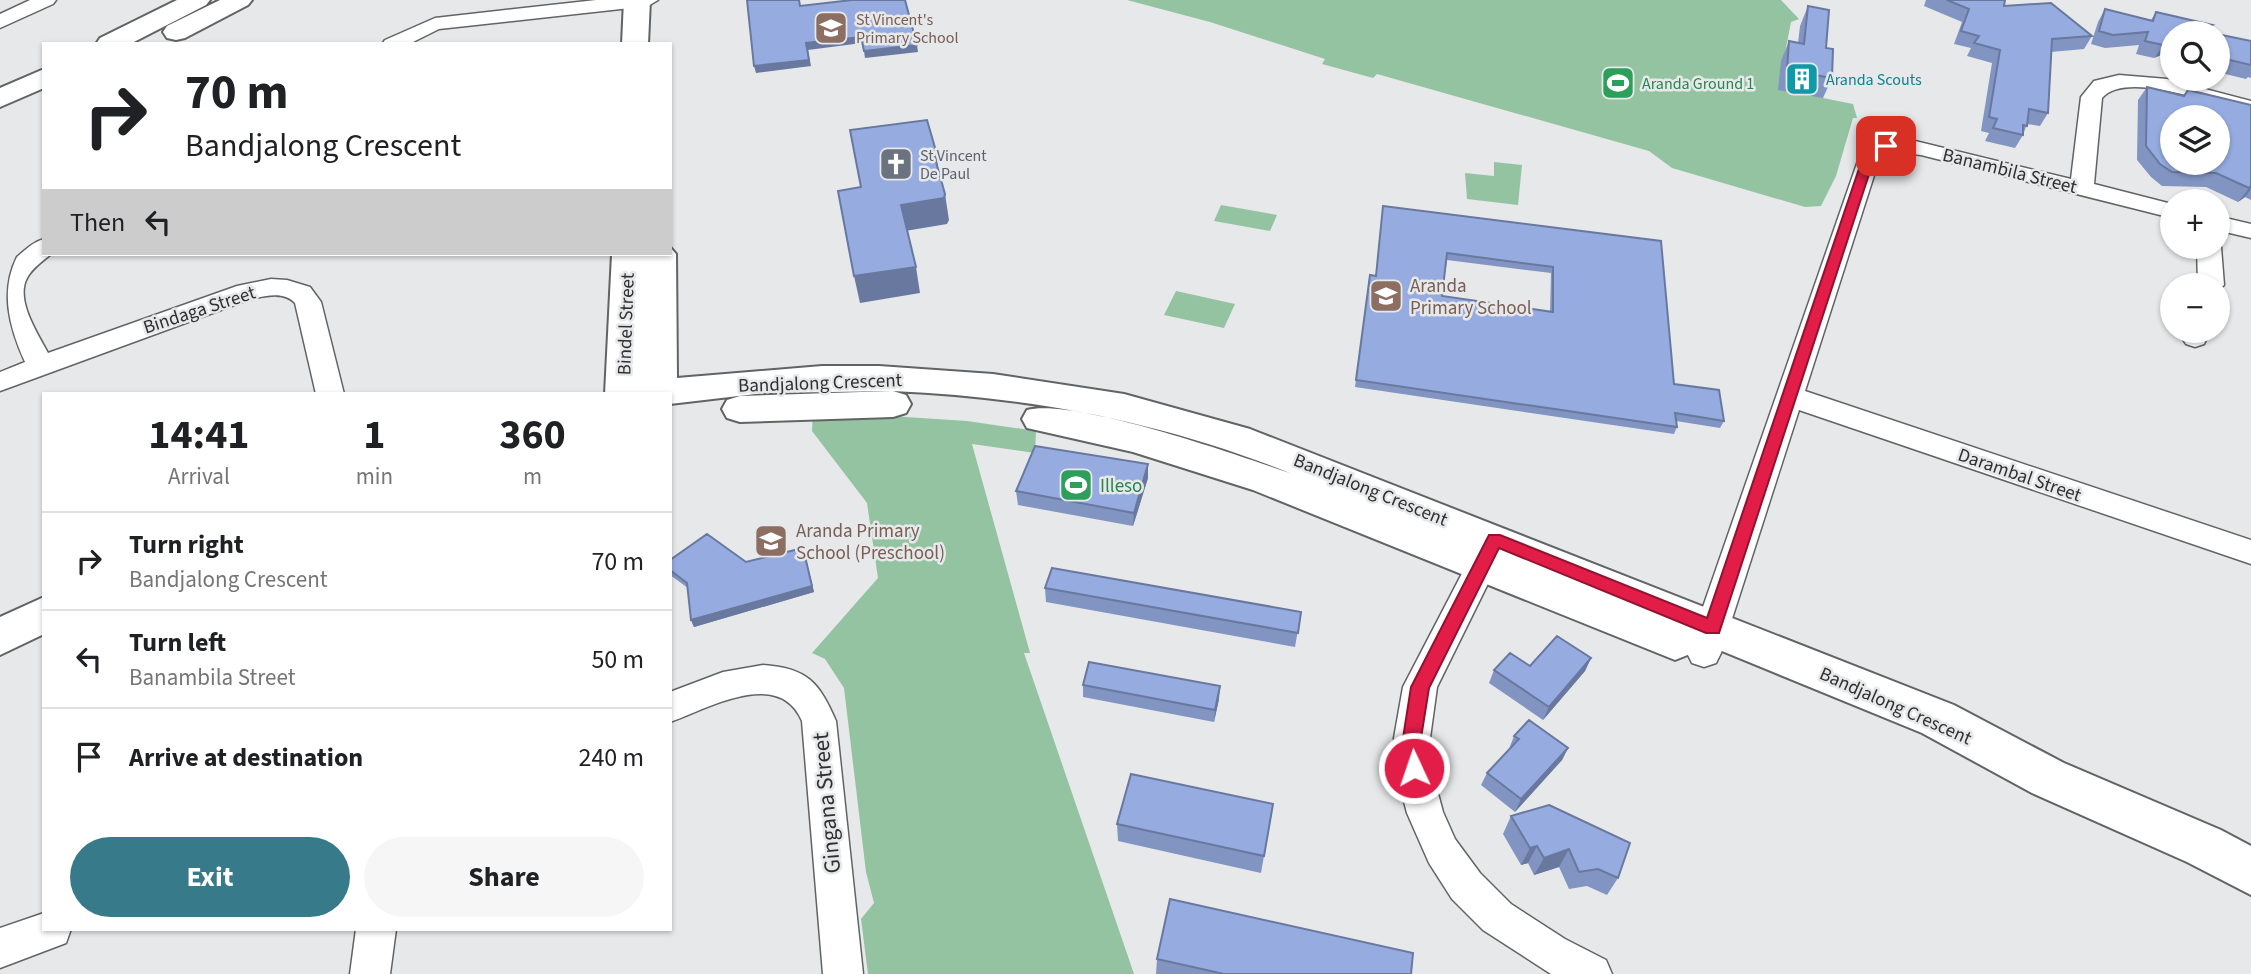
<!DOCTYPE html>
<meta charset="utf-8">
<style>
:root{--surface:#fff;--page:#f6f6f6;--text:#202124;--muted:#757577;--line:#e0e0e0;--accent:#377b8b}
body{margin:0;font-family:"Source Sans 3",sans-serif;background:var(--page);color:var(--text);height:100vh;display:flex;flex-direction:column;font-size:26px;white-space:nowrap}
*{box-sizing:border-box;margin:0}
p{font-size:23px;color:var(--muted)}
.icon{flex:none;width:38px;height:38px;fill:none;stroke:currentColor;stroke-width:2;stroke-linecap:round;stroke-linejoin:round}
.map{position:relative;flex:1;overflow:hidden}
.drawer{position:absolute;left:42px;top:392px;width:630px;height:539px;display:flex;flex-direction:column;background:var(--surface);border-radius:0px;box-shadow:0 2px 5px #0004}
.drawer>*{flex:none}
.top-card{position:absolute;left:42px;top:42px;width:630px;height:214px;border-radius:0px;box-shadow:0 2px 5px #0004;background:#fff;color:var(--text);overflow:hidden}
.fabs{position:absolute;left:2160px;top:21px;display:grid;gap:14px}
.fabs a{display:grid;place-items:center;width:70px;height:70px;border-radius:50%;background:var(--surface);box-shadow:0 2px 5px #0004;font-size:35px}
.pin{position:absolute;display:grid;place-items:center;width:60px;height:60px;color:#fff;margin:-30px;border-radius:14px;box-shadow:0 4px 10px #0006}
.me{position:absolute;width:77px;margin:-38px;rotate:357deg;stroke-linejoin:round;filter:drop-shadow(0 0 5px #0008)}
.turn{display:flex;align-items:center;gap:24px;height:147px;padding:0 28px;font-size:32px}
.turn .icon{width:91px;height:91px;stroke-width:2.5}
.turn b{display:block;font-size:49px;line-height:60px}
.then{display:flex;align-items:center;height:66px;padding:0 28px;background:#0003;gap:14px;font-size:26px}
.eta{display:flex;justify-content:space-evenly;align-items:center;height:119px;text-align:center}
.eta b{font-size:42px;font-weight:700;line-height:49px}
.button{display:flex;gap:14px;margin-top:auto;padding:14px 28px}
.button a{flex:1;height:80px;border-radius:42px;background:var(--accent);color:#fff;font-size:28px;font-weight:700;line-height:80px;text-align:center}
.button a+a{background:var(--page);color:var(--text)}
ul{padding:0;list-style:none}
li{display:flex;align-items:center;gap:21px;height:98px;padding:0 28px;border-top:2px solid var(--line)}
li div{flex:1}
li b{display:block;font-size:26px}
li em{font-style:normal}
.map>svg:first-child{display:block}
</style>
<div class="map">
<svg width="2251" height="974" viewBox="0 0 2251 974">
<rect width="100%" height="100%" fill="#e7e8ea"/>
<path fill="#93c3a1" d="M1127,0H1781L1799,19L1791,22L1784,58L1823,93V98L1853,104L1857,118H1853L1836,176L1821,206L1805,207L1672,168L1649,151L1377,74L1373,78L1322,64L1325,59L1210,22Z
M1494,162L1522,165L1518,205L1467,199L1465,173L1494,176Z
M1221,205L1277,215L1270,231L1214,221Z
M1176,291L1235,304L1224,328L1164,315Z
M813,411L967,421L1036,431L1035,453L972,444L1030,653H1024L1134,974H868L861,919L874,903L866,872L844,688L825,659L812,653L878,578L867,503L812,431Z"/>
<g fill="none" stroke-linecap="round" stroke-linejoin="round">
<defs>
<path id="street" d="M30,0H56L53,4L0,28V14Z
M596,0H658L648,6L439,29L409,44H382L385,40L435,18Z
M2119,75L2167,79L2251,101V115C2218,106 2128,69 2102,98L2094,184L2172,204V218L1921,155L1894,152L1879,160L1805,391L2251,540V564L1799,410L1721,653L1716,663L1704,667L1692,663L1687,653L1861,152L1879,142L1907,139L2071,179L2081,97L2094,81Z
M2217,216L2251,224V238L2217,230Z
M44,239V254H51C43,261 32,268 27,278C15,300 38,334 48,353L237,286L271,279L287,280L310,287L321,302L344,394H316L295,303C284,291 266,296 251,299L0,391V372L25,362C9,327 0,291 17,257C25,250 33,242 44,239Z
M2217,242L2221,247L2224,285L2217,291V285H2198L2197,247H2217Z
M2184,331H2210L2204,344L2195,347L2186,344L2182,338Z
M1493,531L1504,535L1508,543L1437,687L1430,738L1433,775L1443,812L1455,839L1480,873L1511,904L1565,939L1606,960L1612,974H1551L1483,930L1452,899L1429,863L1407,813L1397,775L1394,738L1403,687L1482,535Z
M763,665C807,668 819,682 836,721L863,974H823L802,721C779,667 709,708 670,722V692L723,672Z
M44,913V929H71L66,943L0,968V928Z
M356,929H396L390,974H350Z"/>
<path id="secondary" d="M177,0H210L206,5L130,44H96L100,38Z
M220,0H252L248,5L185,38L176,40L167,38L163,32L167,26Z
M624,0H650L648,44H622Z
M44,69V88L0,107V88Z
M670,247L676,254L677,378L822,366H879L993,374L1124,394L1250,429L1954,705L2064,763L2221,830L2251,846V895L2187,862L2032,793L1922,733L1695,640L1690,654L1675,660L1253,490L1133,452L1027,428L1022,419L1027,410C1072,397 1242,456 1292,474C1164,422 1032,397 893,391L906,395L911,404L906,413L893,417L740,422L727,418L722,409L727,400L740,396L892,391L764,393L670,404V394H605L612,254H670Z
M44,597V634L0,655V617Z"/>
</defs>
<use href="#street" stroke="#626364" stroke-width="3"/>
<use href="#secondary" stroke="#626364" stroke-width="4"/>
<use href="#street" fill="#fff" fill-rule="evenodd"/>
<use href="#secondary" fill="#fff" fill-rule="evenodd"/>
</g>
<path fill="#8194c2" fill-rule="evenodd" d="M1926,0H2005L2004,6L2092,36L2084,49L2051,52L2048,113L2040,126L2027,124L2023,135L2015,148L1985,141L1989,133L1981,131L1992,63L1967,56L1971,48L1954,44L1962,22L1924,6Z
M1808,6L1826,48L1832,78L1823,98L1778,90L1781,61L1789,41L1798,43L1800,26Z
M2105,9L2151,20L2156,12L2212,25L2207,32L2172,33L2154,58L2136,54L2139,45L2105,48L2091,44L2098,22Z
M2217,34L2251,41V78L2248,77L2246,79L2217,72Z
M2147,87L2184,96L2251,105V200L2245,197L2238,202L2206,187L2162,186L2151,177L2137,160L2138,100Z
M1383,206L1661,241L1674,384L1724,421L1720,428L1676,421L1677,427L1674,434L1355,387L1370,275L1376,276ZM1447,260L1551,273L1550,312L1442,296Z
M1148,464V478L1133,526L1018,505L1016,491Z
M805,555L814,592L694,627L691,620L688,588L670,575V560L746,562Z
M1045,588L1301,612L1295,647L1046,602Z
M1591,658L1585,671L1543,720L1489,683L1494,670L1530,666Z
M1083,685L1219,699L1214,722L1083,697Z
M1514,736L1568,748L1562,760L1515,812L1481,785L1487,773L1509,749Z
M1273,804L1261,873L1118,841L1117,824Z
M1511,816L1618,878L1607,895L1587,886L1569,889L1559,867L1534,875L1528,863L1521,865L1503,834Z
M1157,959L1411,974H1156Z"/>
<path fill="#69789e" d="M861,37L862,43L808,50L811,66L756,73L754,66L806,43Z
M2172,41V51L2154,58L2163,45Z
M917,45L918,52L865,58L864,51Z
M933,151H936L939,177Z
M2251,186V189L2245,197L2238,202Z
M945,194L949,220L947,224L905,231L901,205Z
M916,267L920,293L860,303L854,276Z
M1148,464V478L1133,526L1134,513Z
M805,555L814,592L694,627L691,620Z
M1591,658L1585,671L1543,720L1549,707Z
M1220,686L1219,699L1214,722L1215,710Z
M1568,748L1562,760L1515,812L1521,799Z
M1537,846L1528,863L1521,865L1530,848Z
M1569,849L1559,867L1534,875L1544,858Z"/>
<path fill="#96ace1" stroke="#69789e" stroke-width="2" fill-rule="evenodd" d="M747,0H799L800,6L852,0H905L917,45L864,51L861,37L806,43L809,60L754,66Z
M1947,0H2005L2004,6L2051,3L2092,36L2052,39L2048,113L2029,109L2027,126L2023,125V135L1993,128L1997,119L1989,117L2000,50L1974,43L1979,36L1961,31L1969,9Z
M1808,6L1829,10L1826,48L1833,49L1832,78L1787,70L1789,41L1804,44Z
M2105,9L2153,21L2156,12L2212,25L2206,27V31L2214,33H2172V41L2163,45L2145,41L2148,32L2113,35L2099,31Z
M2217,34L2251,41V65L2217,57Z
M2147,87L2184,96L2188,90L2251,105V186L2249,188L2216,173L2172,172L2160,164L2146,146ZM2172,117H2217V163H2172Z
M927,120L936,151H933L945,194L944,198L901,205L916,267L854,276L838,191L861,187L850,130Z
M1383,206L1661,241L1674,384L1719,390L1724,421L1675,413L1677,427L1356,380L1370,275L1376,276ZM1447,253L1553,267V312L1442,296Z
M1035,446L1148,464L1134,513L1016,491Z
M707,534L746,562L803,548L812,586L691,620L687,583L670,570V560Z
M1052,568L1301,612L1298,633L1045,588Z
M1557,636L1591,658L1549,707L1494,670L1510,653L1530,666Z
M1089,662L1220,686L1215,710L1083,685Z
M1529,720L1568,748L1521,799L1487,773L1519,739L1514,736Z
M1131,774L1273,804L1264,856L1117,824Z
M1549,805L1630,843L1618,878L1598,869L1579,872L1569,849L1544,858L1537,846L1530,848L1511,816Z
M1170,899L1413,953L1411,974H1224L1157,959Z"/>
<path fill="#e11d48" stroke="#92132f" stroke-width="2" d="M1886,142L1892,146L1874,159L1719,633H1706L1499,548L1429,688L1421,738L1424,768L1421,774L1414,776L1408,774L1403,738L1411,687L1489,535H1500L1707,618L1863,157Z"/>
<defs>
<symbol id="school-square" viewBox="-11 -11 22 22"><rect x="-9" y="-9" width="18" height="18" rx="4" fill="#8d6e63" stroke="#e7e8ea"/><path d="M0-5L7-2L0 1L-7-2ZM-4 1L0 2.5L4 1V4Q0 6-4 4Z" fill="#fff"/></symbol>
<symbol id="building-square" viewBox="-11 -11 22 22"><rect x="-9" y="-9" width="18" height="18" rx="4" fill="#0f9aa8" stroke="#e7e8ea"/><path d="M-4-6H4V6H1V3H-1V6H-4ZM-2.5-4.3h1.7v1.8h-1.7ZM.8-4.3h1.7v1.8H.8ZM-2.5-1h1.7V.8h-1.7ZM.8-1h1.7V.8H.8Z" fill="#fff"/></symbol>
<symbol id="stadium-square" viewBox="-11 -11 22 22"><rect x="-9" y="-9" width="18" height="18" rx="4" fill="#2e9e5b" stroke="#e7e8ea"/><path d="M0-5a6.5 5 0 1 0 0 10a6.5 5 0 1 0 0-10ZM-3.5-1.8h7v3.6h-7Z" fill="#fff"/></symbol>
<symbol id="church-square" viewBox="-11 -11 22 22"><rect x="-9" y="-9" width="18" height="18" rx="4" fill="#6b7280" stroke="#e7e8ea"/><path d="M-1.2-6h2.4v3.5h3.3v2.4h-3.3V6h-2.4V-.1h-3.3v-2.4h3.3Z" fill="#fff"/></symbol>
</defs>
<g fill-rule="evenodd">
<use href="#school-square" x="812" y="9" width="38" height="38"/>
<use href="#building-square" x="1783" y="60" width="38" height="38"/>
<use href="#stadium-square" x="1599" y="64" width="38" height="38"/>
<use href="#church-square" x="877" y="145" width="38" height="38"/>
<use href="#school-square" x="1367" y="277" width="38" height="38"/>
<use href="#stadium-square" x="1057" y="466" width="38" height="38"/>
<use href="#school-square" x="752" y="522" width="38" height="38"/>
</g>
<g text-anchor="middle" stroke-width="5" stroke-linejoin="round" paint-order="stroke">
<g font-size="16" fill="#785e54" stroke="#e7e8ea" text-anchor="start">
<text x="856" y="25">St Vincent's<tspan x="856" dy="18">Primary School</tspan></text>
</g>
<g font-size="16" fill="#0d838f" stroke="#e7e8ea" text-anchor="start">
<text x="1826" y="85">Aranda Scouts</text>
</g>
<g font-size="16" fill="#27864d" stroke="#e7e8ea" text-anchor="start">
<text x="1642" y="89">Aranda Ground 1</text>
</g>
<g font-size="16" fill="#5b616d" stroke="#e7e8ea" text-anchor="start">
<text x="920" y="161">St Vincent<tspan x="920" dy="18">De Paul</tspan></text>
</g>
<g font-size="19" fill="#303031" stroke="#e7e8ea">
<text transform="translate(2010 170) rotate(14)" y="7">Banambila Street</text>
<text transform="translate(199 309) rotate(-18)" y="7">Bindaga Street</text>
<text transform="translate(625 324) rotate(-88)" y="7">Bindel Street</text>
<text transform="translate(820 382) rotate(-2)" y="7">Bandjalong Crescent</text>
<text transform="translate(2020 474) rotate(19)" y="7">Darambal Street</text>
<text transform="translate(1371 489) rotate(22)" y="7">Bandjalong Crescent</text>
<text transform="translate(1896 705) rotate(24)" y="7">Bandjalong Crescent</text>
</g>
<g font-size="19" fill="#785e54" stroke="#e7e8ea" text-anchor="start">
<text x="1410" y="292">Aranda<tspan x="1410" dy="22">Primary School</tspan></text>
<text x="796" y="537">Aranda Primary<tspan x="796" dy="22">School (Preschool)</tspan></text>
</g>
<g font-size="19" fill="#27864d" stroke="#e7e8ea" text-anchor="start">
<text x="1100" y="492">Illeso</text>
</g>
<g font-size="23" fill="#303031" stroke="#e7e8ea">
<text transform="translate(826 803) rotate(-95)" y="8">Gingana Street</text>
</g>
</g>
</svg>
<div class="fabs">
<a><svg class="icon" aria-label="search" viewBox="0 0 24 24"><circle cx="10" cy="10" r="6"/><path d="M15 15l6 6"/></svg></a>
<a><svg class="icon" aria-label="layers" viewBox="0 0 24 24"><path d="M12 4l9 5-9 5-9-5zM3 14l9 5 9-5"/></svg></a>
<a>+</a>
<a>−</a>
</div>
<div class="pin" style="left:1886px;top:146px;background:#d93025"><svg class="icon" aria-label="arrive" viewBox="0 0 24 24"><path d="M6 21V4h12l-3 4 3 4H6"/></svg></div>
<svg class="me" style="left:1414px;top:768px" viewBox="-20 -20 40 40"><circle r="17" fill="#e11d48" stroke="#fff" stroke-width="3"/><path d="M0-11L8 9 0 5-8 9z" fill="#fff"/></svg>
<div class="top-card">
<div class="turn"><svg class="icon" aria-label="right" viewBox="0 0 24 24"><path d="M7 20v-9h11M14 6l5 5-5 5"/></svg><div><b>70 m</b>Bandjalong Crescent</div></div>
<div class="then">Then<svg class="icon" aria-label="left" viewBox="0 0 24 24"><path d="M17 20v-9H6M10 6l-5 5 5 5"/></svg></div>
</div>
<section class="drawer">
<div class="eta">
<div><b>14:41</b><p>Arrival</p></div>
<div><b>1</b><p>min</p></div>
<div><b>360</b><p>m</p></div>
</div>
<ul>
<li><svg class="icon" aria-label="right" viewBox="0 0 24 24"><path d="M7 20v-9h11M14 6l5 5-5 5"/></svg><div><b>Turn right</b><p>Bandjalong Crescent</p></div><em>70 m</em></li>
<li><svg class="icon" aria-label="left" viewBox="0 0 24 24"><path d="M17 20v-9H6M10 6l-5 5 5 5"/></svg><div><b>Turn left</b><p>Banambila Street</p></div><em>50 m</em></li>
<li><svg class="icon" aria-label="arrive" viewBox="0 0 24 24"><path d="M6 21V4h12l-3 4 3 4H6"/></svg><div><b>Arrive at destination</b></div><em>240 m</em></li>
</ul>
<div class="button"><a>Exit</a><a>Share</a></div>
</section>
</div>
